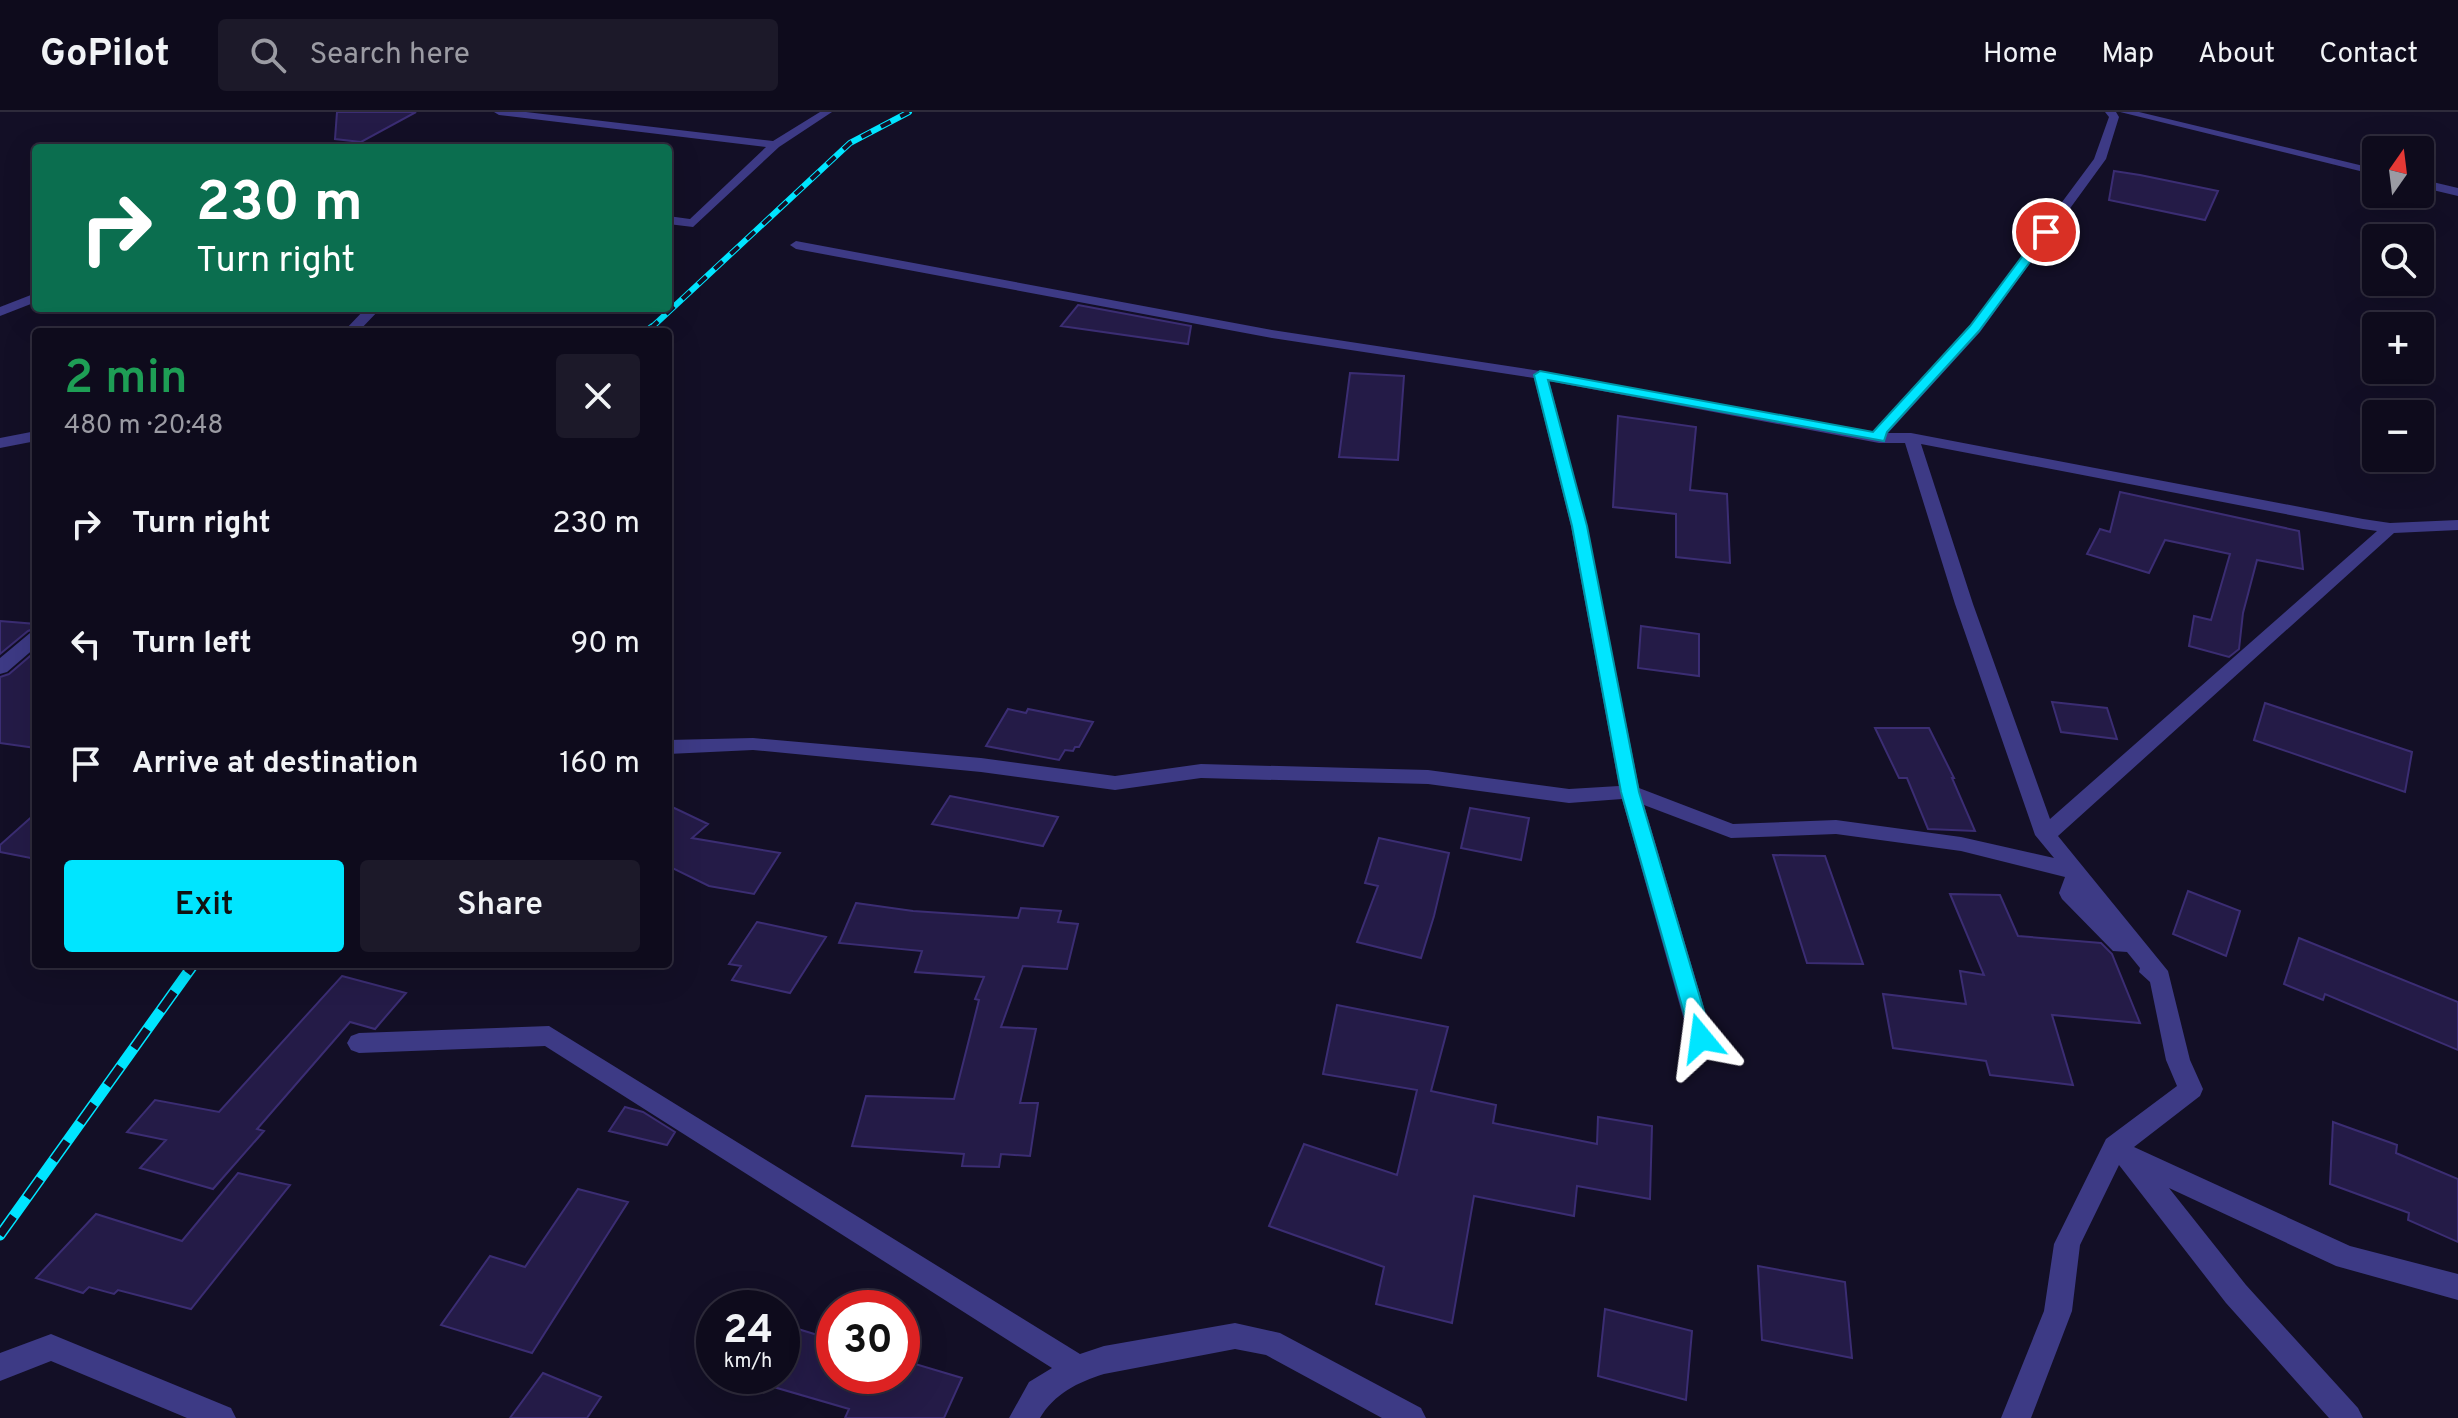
<!DOCTYPE html>
<meta charset="utf-8">
<style>
:root{--surface:#0e0b1c;--page:#1c1929;--text:#f1f3f6;--muted:#9b9ba3;--line:#2e2b3b;--accent:#00e5ff}
body{margin:0;font-family:Overpass,sans-serif;background:var(--page);color:var(--text);height:100vh;display:flex;flex-direction:column;font-size:30px;white-space:nowrap}
*{box-sizing:border-box;margin:0}
p{font-size:26px;color:var(--muted)}
.icon{flex:none;width:44px;height:44px;fill:none;stroke:currentColor;stroke-width:2;stroke-linecap:round;stroke-linejoin:round}
.map{position:relative;flex:1;overflow:hidden}
.panel{position:absolute;left:32px;top:216px;width:640px;height:640px;display:flex;flex-direction:column;background:var(--surface);border-radius:8px;box-shadow:0 8px 32px #0002,0 0 0 2px var(--line)}
.panel>*{flex:none}
.banner{position:absolute;left:32px;top:32px;width:640px;height:168px;border-radius:8px;box-shadow:0 8px 32px #0002,0 0 0 2px var(--line);background:#0b6e4f;color:#fff;overflow:hidden}
.needle{width:52px;rotate:14deg}
.tools{position:absolute;left:2362px;top:24px;display:grid;gap:16px}
.tools a{display:grid;place-items:center;width:72px;height:72px;border-radius:8px;background:var(--surface);box-shadow:0 8px 32px #0002,0 0 0 2px var(--line);font-size:40px}
.speed{position:absolute;left:696px;top:1178px;display:flex;gap:16px;font-size:40px;font-weight:700;text-align:center}
.speed>*{display:grid;place-content:center;width:104px;height:104px;border-radius:50%;background:var(--surface);box-shadow:0 8px 32px #0002,0 0 0 2px var(--line);line-height:1}
.speed small{font-size:20px;font-weight:400}
.speed .limit{border:12px solid #d22;background:#fff;color:#111}
.pin{position:absolute;display:grid;place-items:center;width:68px;height:68px;color:#fff;margin:-34px;border:4px solid #fff;border-radius:50%;box-shadow:0 2px 8px #0007}
.me{position:absolute;width:88px;margin:-44px;rotate:344deg;stroke-linejoin:round;filter:drop-shadow(0 0 6px #0008)}
.turn{display:flex;align-items:center;gap:28px;height:168px;padding:0 32px;font-size:36px}
.turn .icon{width:104px;height:104px;stroke-width:2.5}
.turn b{display:block;font-size:56px;line-height:68px}
.round{display:grid;place-items:center;flex:none;width:84px;height:84px;border-radius:8px;background:var(--page)}
.head{display:flex;align-items:center;justify-content:space-between;height:136px;padding:0 32px}
h1{font-size:48px;font-weight:600;line-height:60px;color:#1e9e55}
.primary-button{display:flex;gap:16px;margin-top:auto;padding:16px 32px}
.primary-button a{flex:1;height:92px;border-radius:8px;background:var(--accent);color:#111;font-size:32px;font-weight:600;line-height:92px;text-align:center}
.primary-button a+a{background:var(--page);color:var(--text)}
ul{padding:0;list-style:none}
li{display:flex;align-items:center;gap:24px;height:120px;padding:0 32px}
li div{flex:1}
li b{display:block;font-size:30px}
li em{font-style:normal}
header{display:flex;align-items:center;gap:48px;box-sizing:border-box;height:112px;padding:0 40px;background:var(--surface);border-bottom:2px solid var(--line)}
header strong{font-size:38px}
nav{display:flex;gap:44px;margin-inline-start:auto;font-size:28px}
.search{width:560px;height:72px;background:var(--page);display:flex;align-items:center;gap:20px;box-sizing:border-box;padding:0 28px;border-radius:8px;color:var(--muted);font-size:30px}
.map>svg:first-child{display:block}
</style>
<header>
<strong>GoPilot</strong>
<div class="search"><svg class="icon" aria-label="search" viewBox="0 0 24 24"><circle cx="10" cy="10" r="6"/><path d="M15 15l6 6"/></svg>Search here</div>
<nav><a>Home</a><a>Map</a><a>About</a><a>Contact</a></nav>
</header>
<div class="map">
<svg width="2458" height="1306" viewBox="0 0 2458 1306">
<rect width="100%" height="100%" fill="#130f26"/>
<path fill="#241b47" stroke="#3b2d73" stroke-width="2" d="M337,0H416L361,30L335,27Z
M2114,59L2140,63L2218,79L2205,108L2109,88Z
M1078,193L1191,214L1188,232L1061,214Z
M1350,261L1404,264L1398,348L1339,345Z
M1618,304L1696,315L1690,378L1727,382L1730,451L1676,445V402L1613,395Z
M2120,380L2299,419L2303,457L2257,448L2243,501L2239,537L2229,545L2189,534L2194,504L2211,508L2230,442L2165,428L2149,461L2087,442L2100,417L2110,420Z
M0,509L36,512V516L28,519L0,542Z
M1641,514L1699,522V564L1638,556Z
M36,539V636L0,631V565L9,562Z
M2052,590L2107,596L2117,627L2061,620Z
M2265,591L2412,640L2405,680L2254,628Z
M1008,597L1026,601L1028,597L1093,610L1079,635H1075L1073,639L1065,638L1059,648L986,634Z
M1875,616H1929L1954,666H1952L1975,719L1928,717L1907,666H1899Z
M950,684L1058,705L1043,734L932,712Z
M668,693L708,712L692,726L780,741L754,782L709,774L668,754Z
M1470,696L1529,706L1521,748L1461,736Z
M36,701V747L0,740V733Z
M1379,726L1449,741L1434,804L1421,846L1357,830L1378,774L1365,771Z
M1773,743L1825,744L1863,852L1807,851Z
M2188,779L2240,799L2226,844L2173,822Z
M1950,782L2000,783L2018,824L2101,831L2112,842L2140,911L2052,903L2073,973L1990,963L1986,949L1893,936L1883,882L1966,892L1960,859L1984,863Z
M856,791L913,799L1018,806L1021,796L1061,799L1058,810L1078,812L1067,857L1023,854L1001,915L1036,917L1020,991H1038L1030,1044L1001,1042L999,1055L962,1054L964,1042L852,1034L866,984L954,987L979,888L975,887L984,865L915,860L922,839L839,831Z
M757,810L826,825L790,881L732,868L741,854L729,852Z
M2299,826L2458,890V938L2325,882L2323,888L2284,872Z
M342,864L406,881L375,917L350,910L257,1017L264,1019L213,1077L140,1056L166,1028L127,1020L155,988L219,1000Z
M1337,893L1448,915L1431,979L1496,993L1493,1011L1597,1032L1598,1005L1652,1014L1650,1087L1577,1074L1574,1104L1474,1084L1452,1211L1376,1192L1384,1155L1269,1114L1304,1032L1397,1063L1417,978L1323,962Z
M625,995L643,1000L675,1020L667,1033L609,1019Z
M2333,1010L2397,1033L2396,1041L2458,1067V1130L2408,1108L2409,1101L2330,1072Z
M238,1061L290,1073L191,1197L118,1178L114,1182L89,1175L83,1181L36,1166L96,1102L182,1129Z
M578,1077L628,1090L532,1241L441,1213L490,1144L525,1155Z
M1758,1154L1845,1170L1852,1246L1762,1228Z
M1605,1197L1692,1219L1686,1288L1598,1264Z
M798,1217L834,1228V1264H902V1248L962,1266L944,1306H845L849,1297L760,1271L761,1264H782V1246Z
M543,1261L601,1285L587,1306H510Z"/>
<g fill="none" stroke-linecap="round" stroke-linejoin="round">
<path fill="#3d3a85" fill-rule="evenodd" d="M494,0H526L773,29L820,0H832L779,35L693,115L668,112V104L690,107L766,35L499,3Z
M2105,0H2116L2119,5L2106,47L1980,220L1888,321H1911L2363,407L2390,411L2458,408V418L2394,421L2058,724L2168,859L2190,948L2203,977L2200,984L2134,1035L2350,1134L2458,1162V1188L2336,1154L2169,1076L2246,1173L2358,1296L2363,1306H2329L2226,1191L2119,1053L2080,1133L2072,1199L2031,1306H2001L2044,1199L2054,1132L2106,1027L2177,974L2166,948L2150,870L2139,860L2140,856L2127,840L2113,839L2062,787L2059,781L2065,765L1961,739L1836,722L1731,726L1644,693L1713,926L1709,933L1701,936L1693,933L1689,926L1622,687L1569,691L1428,672L1201,666L1115,678L981,660L753,638L668,642V628L753,626L981,646L1115,664L1201,652L1428,658L1569,677L1619,674L1571,414L1534,266L1272,226L796,137L790,133L796,129L1272,218L1540,259L1873,320L1970,214L2094,47L2109,5ZM1549,269L1879,331H1905L1955,492L2035,723L2054,746L1961,725L1836,708L1733,712L1639,676L1587,414ZM1921,332L2363,417L2377,419L2050,707L1973,492Z
M2120,0H2139L2376,57V63Z
M2420,67L2458,76V84L2420,75Z
M36,181V190L0,204V195Z
M366,196H381L358,220H343Z
M36,319V329L0,336V326Z
M36,519V535L7,560L0,562V546L30,521Z
M549,914L1080,1242L1104,1234L1235,1211L1280,1221L1421,1296L1426,1306H1382L1266,1243L1235,1237L1104,1262C1078,1270 1054,1282 1040,1306H1009L1029,1270L1052,1256L545,934L359,941L351,938L347,931L351,924L359,921Z
M51,1222L231,1296L236,1306H187L51,1249L0,1269V1241Z"/>
<defs>
<path id="rail-far2" d="M650,217L850,31L909,0"/>
<path id="rail-far1" d="M646,220L652,215"/>
<path id="rail" d="M0,1123L194,852"/>
</defs>
<use href="#rail-far2" stroke="#00e5ff" stroke-width="6"/>
<use href="#rail-far1" stroke="#00e5ff" stroke-width="7"/>
<use href="#rail" stroke="#00e5ff" stroke-width="11"/>
<use href="#rail-far2" stroke="#130f26" stroke-width="4" stroke-dasharray="11" stroke-linecap="butt"/>
<use href="#rail-far1" stroke="#130f26" stroke-width="5" stroke-dasharray="14" stroke-linecap="butt"/>
<use href="#rail" stroke="#130f26" stroke-width="8" stroke-dasharray="23" stroke-linecap="butt"/>
</g>
<path fill="#00e5ff" stroke="#0095a6" stroke-width="2" d="M2042,118L2052,120L1979,219L1887,320L1884,329L1548,268L1587,414L1639,680L1712,926L1708,933L1701,935L1693,933L1621,680L1572,414L1534,263L1540,259L1873,320L1970,214Z"/>
</svg>
<div class="tools">
<a><svg class="needle" viewBox="-14 -14 28 28"><path d="M0-13l5 13h-10z" fill="#e53935"/><path d="M0 13l5-13h-10z" fill="#9b9ba3"/></svg></a>
<a><svg class="icon" aria-label="search" viewBox="0 0 24 24"><circle cx="10" cy="10" r="6"/><path d="M15 15l6 6"/></svg></a>
<a>+</a>
<a>−</a>
</div>
<div class="speed"><div>24<small>km/h</small></div><div class="limit">30</div></div>
<div class="pin" style="left:2046px;top:120px;background:#d93025"><svg class="icon" aria-label="arrive" viewBox="0 0 24 24"><path d="M6 21V4h12l-3 4 3 4H6"/></svg></div>
<svg class="me" style="left:1701px;top:926px" viewBox="-20 -20 40 40"><path d="M0-17L14 15 0 8-14 15z" fill="#00e5ff" stroke="#fff" stroke-width="4"/></svg>
<div class="banner">
<div class="turn"><svg class="icon" aria-label="right" viewBox="0 0 24 24"><path d="M7 20v-9h11M14 6l5 5-5 5"/></svg><div><b>230 m</b>Turn right</div></div>
</div>
<section class="panel">
<div class="head"><div><h1>2 min</h1><p>480 m · 20:48</p></div><a class="round"><svg class="icon" aria-label="close" viewBox="0 0 24 24"><path d="M6 6l12 12M18 6L6 18"/></svg></a></div>
<ul>
<li><svg class="icon" aria-label="right" viewBox="0 0 24 24"><path d="M7 20v-9h11M14 6l5 5-5 5"/></svg><div><b>Turn right</b></div><em>230 m</em></li>
<li><svg class="icon" aria-label="left" viewBox="0 0 24 24"><path d="M17 20v-9H6M10 6l-5 5 5 5"/></svg><div><b>Turn left</b></div><em>90 m</em></li>
<li><svg class="icon" aria-label="arrive" viewBox="0 0 24 24"><path d="M6 21V4h12l-3 4 3 4H6"/></svg><div><b>Arrive at destination</b></div><em>160 m</em></li>
</ul>
<div class="primary-button"><a>Exit</a><a>Share</a></div>
</section>
</div>
